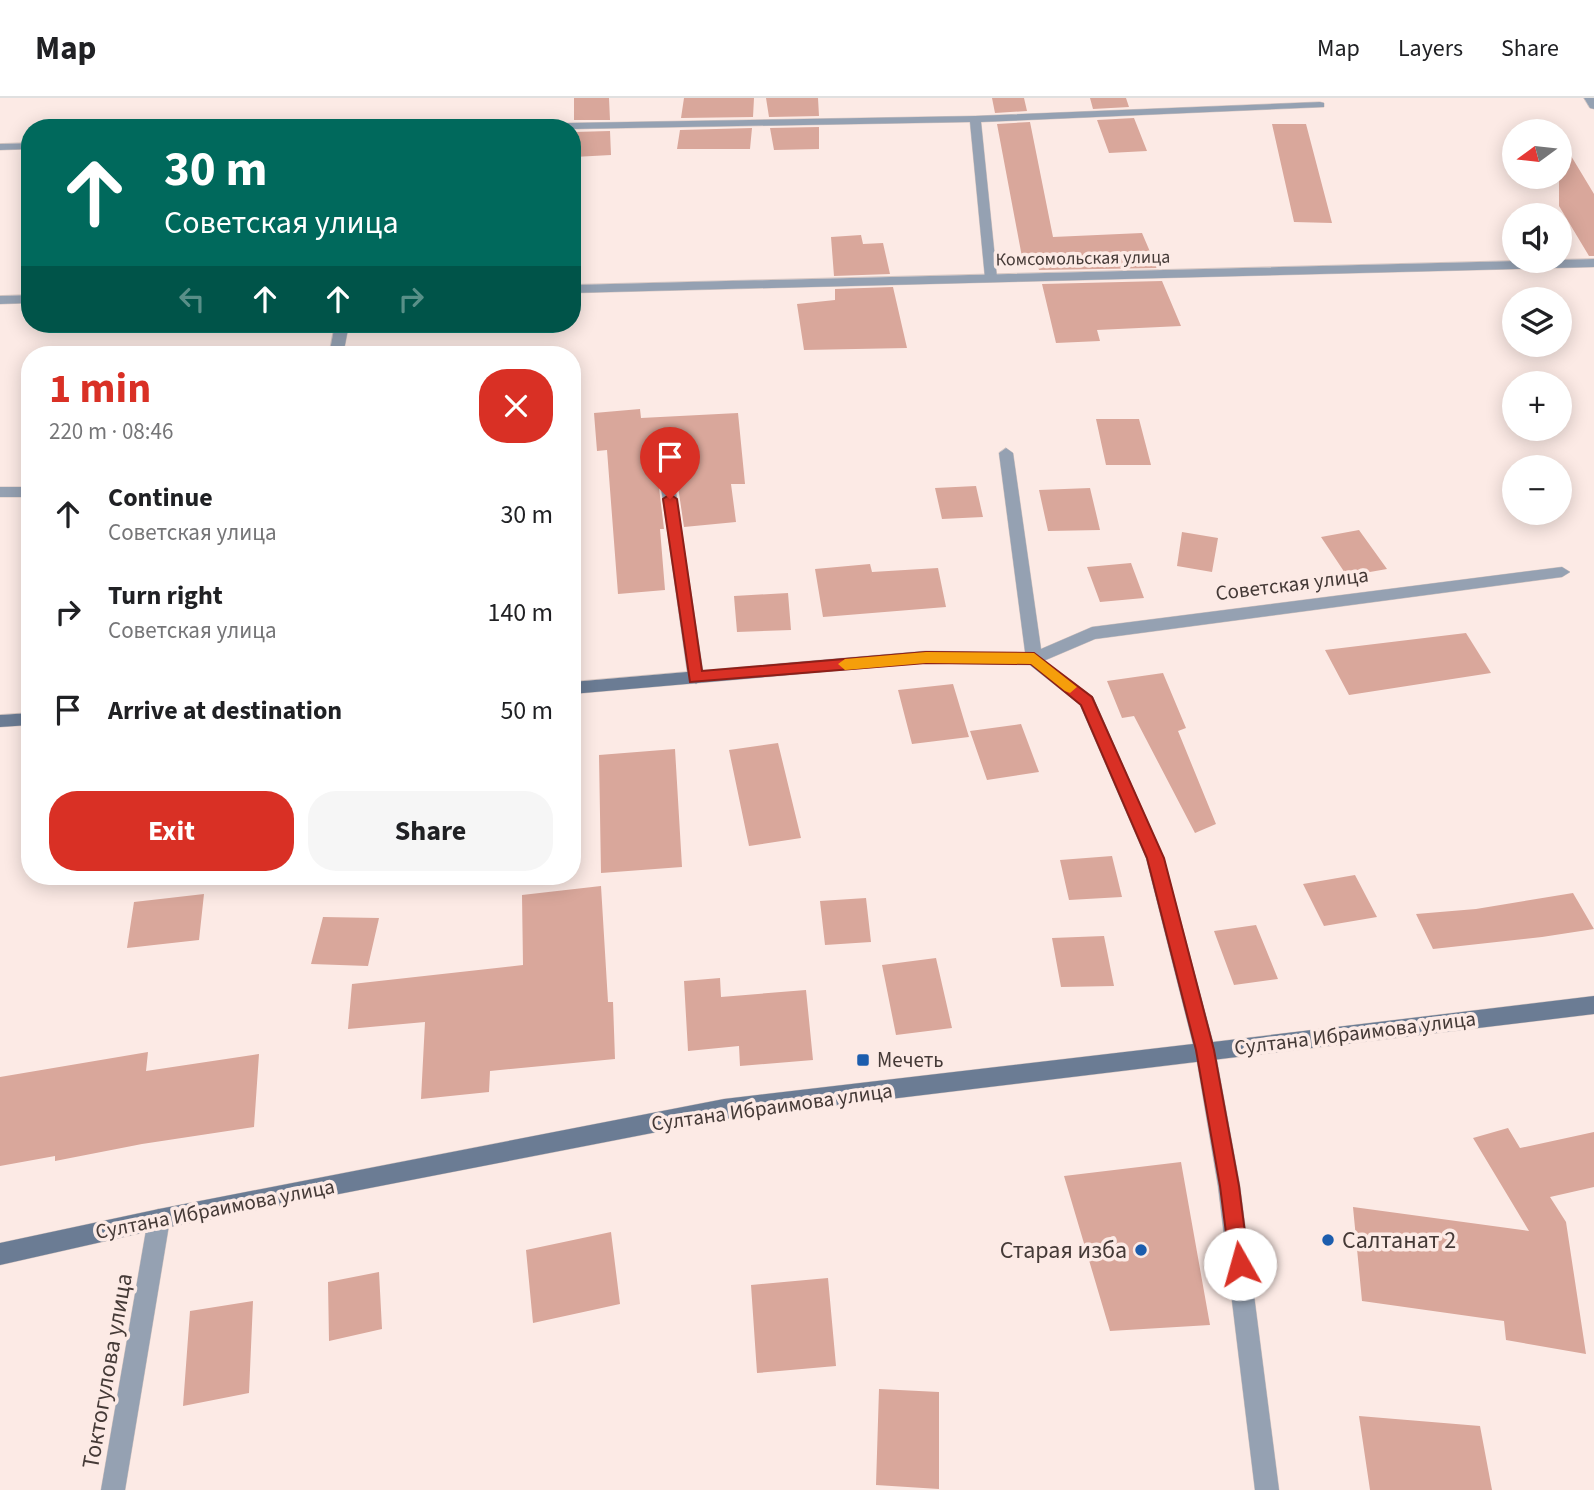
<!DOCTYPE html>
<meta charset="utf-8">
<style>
:root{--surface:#fff;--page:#f6f6f6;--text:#202124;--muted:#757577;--line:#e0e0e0;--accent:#d93025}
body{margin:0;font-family:"Source Sans 3",sans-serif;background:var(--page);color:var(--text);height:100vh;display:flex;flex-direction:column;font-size:26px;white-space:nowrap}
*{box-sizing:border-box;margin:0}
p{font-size:23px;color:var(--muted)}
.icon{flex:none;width:38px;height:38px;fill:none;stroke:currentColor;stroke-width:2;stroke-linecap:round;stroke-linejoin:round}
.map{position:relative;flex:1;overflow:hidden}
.details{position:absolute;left:21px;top:248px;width:560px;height:539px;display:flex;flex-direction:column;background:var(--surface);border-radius:28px;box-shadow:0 4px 18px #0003}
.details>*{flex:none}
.guide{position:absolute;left:21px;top:21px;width:560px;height:214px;border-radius:28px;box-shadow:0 4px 18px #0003;background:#00695c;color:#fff;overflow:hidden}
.needle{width:46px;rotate:255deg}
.fabs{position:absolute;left:1502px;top:21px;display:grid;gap:14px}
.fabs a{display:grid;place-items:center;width:70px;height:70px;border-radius:50%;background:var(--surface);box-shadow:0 4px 18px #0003;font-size:35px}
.pin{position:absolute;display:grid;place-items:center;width:60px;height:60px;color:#fff;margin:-72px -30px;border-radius:50% 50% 50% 0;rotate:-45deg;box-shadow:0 0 7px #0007}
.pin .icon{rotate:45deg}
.me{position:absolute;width:77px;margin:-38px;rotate:353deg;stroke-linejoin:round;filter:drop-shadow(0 0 5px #0008)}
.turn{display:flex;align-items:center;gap:24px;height:147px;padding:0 28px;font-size:32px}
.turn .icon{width:91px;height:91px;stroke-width:2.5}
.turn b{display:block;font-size:49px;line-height:60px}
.lanes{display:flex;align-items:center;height:66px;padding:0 28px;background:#0003;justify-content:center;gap:35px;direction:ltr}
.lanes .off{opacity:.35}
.round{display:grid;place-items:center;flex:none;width:74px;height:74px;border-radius:28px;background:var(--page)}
.head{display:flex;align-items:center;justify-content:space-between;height:119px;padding:0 28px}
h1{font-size:42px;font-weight:700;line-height:52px;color:var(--accent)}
.cta{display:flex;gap:14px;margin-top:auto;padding:14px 28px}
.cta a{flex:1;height:80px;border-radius:28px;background:var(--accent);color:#fff;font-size:28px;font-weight:700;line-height:80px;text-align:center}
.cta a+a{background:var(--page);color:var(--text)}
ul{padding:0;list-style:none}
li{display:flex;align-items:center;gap:21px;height:98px;padding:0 28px}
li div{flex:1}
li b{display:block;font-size:26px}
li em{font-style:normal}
header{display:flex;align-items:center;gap:42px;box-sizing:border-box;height:98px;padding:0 35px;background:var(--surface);border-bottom:2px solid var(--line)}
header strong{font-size:33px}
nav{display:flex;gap:38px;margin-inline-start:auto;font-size:24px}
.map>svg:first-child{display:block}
</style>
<header>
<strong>Map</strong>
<nav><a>Map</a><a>Layers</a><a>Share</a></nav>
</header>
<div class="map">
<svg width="1594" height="1392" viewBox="0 0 1594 1392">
<rect width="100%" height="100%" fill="#fceae5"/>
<path fill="#d9a79b" d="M574,0H609L610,22H574Z
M684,0H754L753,19L681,20Z
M766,0H818L819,18L769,19Z
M992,0H1024L1027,13L995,15Z
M1090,0H1126L1129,9L1093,11Z
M1134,20L1147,53L1109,55L1097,22Z
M1030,24L1053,139L1142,135L1157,170L1039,172L1035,158L1022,159L997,26Z
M1272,26H1306L1332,125L1294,124Z
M819,29V51L774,52L770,30Z
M752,30L750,51H677L680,32Z
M610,33L611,57L574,59V34Z
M1559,38L1594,96V158H1589L1559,108Z
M861,137L863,146L883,145L890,176L834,178L831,139Z
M1162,183L1181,228L1097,232L1100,243L1056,245L1042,186Z
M893,189L907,250L804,252L797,206L835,202V191Z
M640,311L641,320L738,315L745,386H731L736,424L684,429L676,375L666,367L657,373L664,431H660L665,492L618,496L607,352L597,353L594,315Z
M1096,321H1139L1151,367H1106Z
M976,388L983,419L942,421L935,390Z
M1090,390L1100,432L1048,433L1039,392Z
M1359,432L1387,471L1347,478L1321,439Z
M1182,434L1218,440L1212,474L1177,468Z
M1131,465L1144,500L1100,504L1087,469Z
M870,466L872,474L938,470L946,509L823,519L815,471Z
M788,495L791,532L737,534L734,498Z
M1466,535L1491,575L1349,597L1325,552Z
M1163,575L1186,630L1178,633L1216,726L1195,735L1134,618L1122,620L1107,583Z
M953,586L969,639L912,646L898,592Z
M1021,626L1039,674L987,682L970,633Z
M778,645L801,740L749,748L729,652Z
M675,651L682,769L601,775L599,657Z
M1112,758L1122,799L1069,802L1060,762Z
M1355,777L1377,819L1324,828L1303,786Z
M601,788L608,904H613L615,961L490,973L489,994L421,1001L425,924L348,931L352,886L523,867L522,797Z
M1573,795L1594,831L1542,839L1433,851L1416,816L1476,811Z
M204,796L199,842L127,850L134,804Z
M866,800L871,844L825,847L820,803Z
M323,819L379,820L368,868L311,866Z
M1256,827L1278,881L1234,887L1214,833Z
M1104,838L1114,888L1061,889L1052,840Z
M936,860L952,930L896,937L882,867Z
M720,880L721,899L806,892L813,962L740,968L739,948L688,953L684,883Z
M148,954L146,973L259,956L254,1029L142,1046L55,1063V1058L0,1068V979Z
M1508,1030L1520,1050L1594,1034V1089L1550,1099L1566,1124L1586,1256L1506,1242L1504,1223L1362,1203L1353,1109L1529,1133L1473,1040Z
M1181,1064L1210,1227L1110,1233L1064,1078Z
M611,1134L620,1206L533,1225L526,1152Z
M379,1174L382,1231L329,1243L328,1184Z
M828,1180L836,1268L757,1275L751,1187Z
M253,1203L249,1295L183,1308L190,1213Z
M879,1291L939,1294V1391L876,1387Z
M1359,1318L1480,1328L1492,1392H1370Z"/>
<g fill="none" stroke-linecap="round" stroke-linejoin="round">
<defs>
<path id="minor" d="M1320,4L1324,5V9L981,24L997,180L991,184L985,180L970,24L572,31L451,30L456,27L975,18Z
M30,45V51L0,52V46Z
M335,226H349L343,257H329Z
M1006,350L1013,355L1041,551L1092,529L1562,469L1570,474L1562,479L1095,541L1034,567L1026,561L999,355Z
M666,370L673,375L704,580L696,586L688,580L659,375Z
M0,389H30V399H0Z
M1205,943L1212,946L1215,952L1240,1088L1279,1392H1255L1218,1088L1195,952L1198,946Z
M159,1111L167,1114L170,1121L125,1392H101L148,1121L151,1114Z"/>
<path id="tertiary" d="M1584,0H1594V11L1590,10Z
M1594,161V169L572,195V187Z
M30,197V205L0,206V198Z"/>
<path id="secondary" d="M926,553L1034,555L1093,599L1164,760L1213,944L1594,898V916L724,1021L159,1131L0,1167V1145L159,1111L724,1001L1193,946L1146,760L1080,607L1030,567L926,565L572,596V584Z
M30,615V627L0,629V617Z"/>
</defs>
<use href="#minor" stroke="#d7c7c2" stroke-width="1"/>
<use href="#tertiary" stroke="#d7c7c2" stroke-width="1"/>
<use href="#secondary" stroke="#d7c7c2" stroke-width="1"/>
<use href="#minor" fill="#95a1b2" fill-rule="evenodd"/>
<use href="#tertiary" fill="#95a1b2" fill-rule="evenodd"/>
<use href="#secondary" fill="#6b7c94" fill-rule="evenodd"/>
</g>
<path fill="#d93025" stroke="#8d1f18" stroke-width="2" d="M670,396L677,401L702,573L926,554L1034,555L1092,599L1164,760L1214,952L1239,1088L1249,1166L1247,1173L1240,1176L1232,1173L1230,1166L1220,1088L1196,952L1147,760L1081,607L1031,566L926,565L690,584L663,401Z"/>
<path fill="#f59e0b" d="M926,554L1034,555L1077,589L1070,595L1065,593L1031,566L926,565L845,572L838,566L845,561Z"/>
<g fill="#1c5dad" stroke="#fceae5" stroke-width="2.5">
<rect x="856" y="955" width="14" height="14" rx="3.5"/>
<circle cx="1328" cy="1142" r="7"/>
<circle cx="1141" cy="1152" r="7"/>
</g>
<g text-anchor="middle" stroke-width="7" stroke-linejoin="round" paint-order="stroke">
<g font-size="18" fill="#453a37" stroke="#fceae5">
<text transform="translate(1083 160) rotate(-1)" y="6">Комсомольская улица</text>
</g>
<g font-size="21" fill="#453a37" stroke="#fceae5">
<text transform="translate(1292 486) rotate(-7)" y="7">Советская улица</text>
<text transform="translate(1355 935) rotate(-7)" y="7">Султана Ибраимова улица</text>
<text transform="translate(772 1009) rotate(-8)" y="7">Султана Ибраимова улица</text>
<text transform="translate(215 1111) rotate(-11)" y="7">Султана Ибраимова улица</text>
</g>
<g font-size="21" fill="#453a37" stroke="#fceae5" text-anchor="start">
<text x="877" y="969">Мечеть</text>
</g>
<g font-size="24" fill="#453a37" stroke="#fceae5" text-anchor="start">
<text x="1342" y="1150">Салтанат 2</text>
<text x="1127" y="1160" text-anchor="end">Старая изба</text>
</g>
<g font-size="24" fill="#453a37" stroke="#fceae5">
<text transform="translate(107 1273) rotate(-80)" y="8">Токтогулова улица</text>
</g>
</g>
</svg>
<div class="fabs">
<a><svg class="needle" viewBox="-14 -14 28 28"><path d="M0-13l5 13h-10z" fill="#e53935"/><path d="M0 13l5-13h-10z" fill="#757577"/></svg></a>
<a><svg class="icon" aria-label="sound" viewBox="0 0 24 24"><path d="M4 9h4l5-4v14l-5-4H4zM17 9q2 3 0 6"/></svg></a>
<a><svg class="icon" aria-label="layers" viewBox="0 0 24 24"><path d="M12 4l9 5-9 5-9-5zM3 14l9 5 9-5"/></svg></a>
<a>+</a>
<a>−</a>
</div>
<div class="pin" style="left:670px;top:401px;background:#d93025"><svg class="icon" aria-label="arrive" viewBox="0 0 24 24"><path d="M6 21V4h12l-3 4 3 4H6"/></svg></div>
<svg class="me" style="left:1240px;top:1166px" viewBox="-20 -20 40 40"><circle r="19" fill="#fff"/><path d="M0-13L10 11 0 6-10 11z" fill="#d93025"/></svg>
<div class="guide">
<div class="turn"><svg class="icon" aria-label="ahead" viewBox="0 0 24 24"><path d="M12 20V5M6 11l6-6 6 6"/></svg><div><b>30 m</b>Советская улица</div></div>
<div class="lanes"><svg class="icon off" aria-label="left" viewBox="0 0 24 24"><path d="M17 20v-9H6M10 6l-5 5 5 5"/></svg><svg class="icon" aria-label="ahead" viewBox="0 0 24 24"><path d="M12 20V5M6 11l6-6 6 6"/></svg><svg class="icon" aria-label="ahead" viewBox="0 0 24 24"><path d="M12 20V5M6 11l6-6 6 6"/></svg><svg class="icon off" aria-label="right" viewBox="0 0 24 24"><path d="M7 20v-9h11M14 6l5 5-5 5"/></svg></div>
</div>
<section class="details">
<div class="head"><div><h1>1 min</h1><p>220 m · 08:46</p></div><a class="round" style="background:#d93025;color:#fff"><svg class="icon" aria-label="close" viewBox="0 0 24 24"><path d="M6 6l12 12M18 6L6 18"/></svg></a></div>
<ul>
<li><svg class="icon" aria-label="ahead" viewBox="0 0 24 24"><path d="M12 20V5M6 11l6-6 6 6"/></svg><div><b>Continue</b><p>Советская улица</p></div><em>30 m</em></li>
<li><svg class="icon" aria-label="right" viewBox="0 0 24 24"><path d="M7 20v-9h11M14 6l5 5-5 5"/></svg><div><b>Turn right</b><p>Советская улица</p></div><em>140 m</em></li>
<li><svg class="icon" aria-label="arrive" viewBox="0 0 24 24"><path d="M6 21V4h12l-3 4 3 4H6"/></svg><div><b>Arrive at destination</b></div><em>50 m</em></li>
</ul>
<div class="cta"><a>Exit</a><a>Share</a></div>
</section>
</div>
